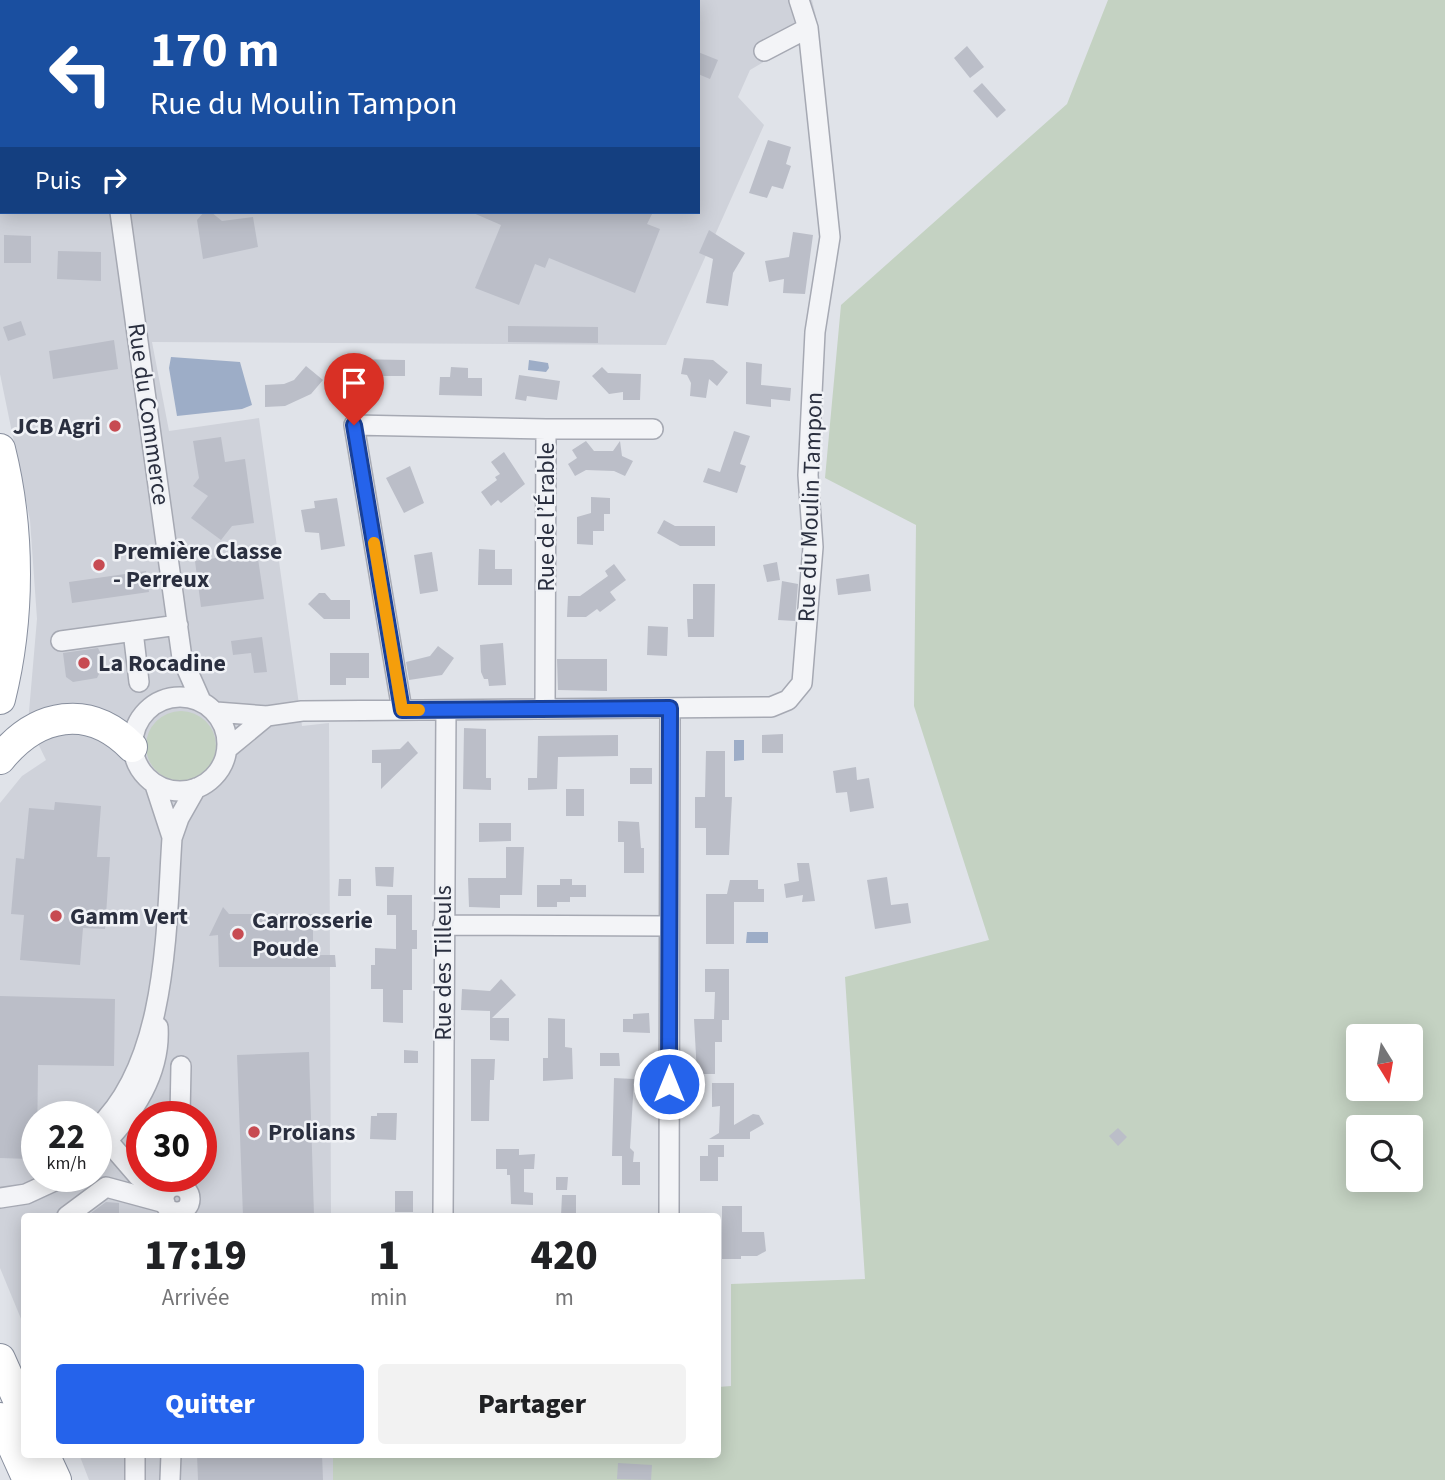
<!DOCTYPE html>
<html lang="fr">
<meta charset="utf-8">
<style>
:root{--surface:#fff;--page:#f2f2f2;--text:#202124;--muted:#757577;--accent:#2563eb}
body{margin:0;font-family:"Source Sans 3",sans-serif;background:var(--page);color:var(--text);height:100vh;display:flex;flex-direction:column;font-size:26px;white-space:nowrap}
*{box-sizing:border-box;margin:0}
p{font-size:23px;color:var(--muted)}
.icon{flex:none;width:38px;height:38px;fill:none;stroke:currentColor;stroke-width:2;stroke-linecap:round;stroke-linejoin:round}
.map{position:relative;flex:1;overflow:hidden}
.side{position:absolute;left:21px;top:1213px;width:700px;height:245px;display:flex;flex-direction:column;background:var(--surface);border-radius:7px;box-shadow:0 4px 18px #0003}
.side>*{flex:none}
.top-card{position:absolute;left:0px;top:0px;width:700px;height:214px;box-shadow:0 4px 18px #0003;background:#1a4fa0;color:#fff;overflow:hidden}
.needle{width:46px;rotate:169deg}
.buttons{position:absolute;left:1346px;top:1024px;display:grid;gap:14px}
.buttons a{display:grid;place-items:center;width:77px;height:77px;border-radius:7px;background:var(--surface);box-shadow:0 4px 18px #0003;font-size:35px}
.speed{position:absolute;left:21px;top:1101px;display:flex;gap:14px;font-size:35px;font-weight:700;text-align:center}
.speed>*{display:grid;place-content:center;width:91px;height:91px;border-radius:50%;background:var(--surface);box-shadow:0 4px 18px #0003;line-height:1}
.speed small{font-size:18px;font-weight:400}
.speed .limit{border:10px solid #d22;background:#fff;color:#111}
.pin{position:absolute;display:grid;place-items:center;width:60px;height:60px;color:#fff;margin:-72px -30px;border-radius:50% 50% 50% 0;rotate:-45deg;box-shadow:0 0 7px #0007}
.pin .icon{rotate:45deg}
.me{position:absolute;width:77px;margin:-38px;rotate:0deg;stroke-linejoin:round;filter:drop-shadow(0 0 5px #0008)}
.turn{display:flex;align-items:center;gap:24px;height:147px;padding:0 35px;font-size:32px}
.turn .icon{width:91px;height:91px;stroke-width:2.5}
.turn b{display:block;font-size:49px;line-height:60px}
.then{display:flex;align-items:center;height:66px;padding:0 35px;background:#0003;gap:14px;font-size:26px}
.eta{display:flex;justify-content:space-evenly;align-items:center;height:119px;text-align:center}
.eta b{font-size:42px;font-weight:800;line-height:49px}
.primary-button{display:flex;gap:14px;margin-top:auto;padding:14px 35px}
.primary-button a{flex:1;height:80px;border-radius:7px;background:var(--accent);color:#fff;font-size:28px;font-weight:800;line-height:80px;text-align:center}
.primary-button a+a{background:var(--page);color:var(--text)}
.map>svg:first-child{display:block}
</style>
<div class="map">
<svg width="1445" height="1480" viewBox="0 0 1445 1480">
<rect width="100%" height="100%" fill="#e0e3e9"/>
<path fill="#cfd2da" fill-rule="evenodd" d="M0,0H812L819,29L750,70L738,97L764,125L666,345L152,342L169,431L259,418L302,726L329,723L331,1216H24V1326L0,1268V803L22,776L46,760L28,723L37,619L30,520L0,374ZM2,2H698V212H2ZM37,1116H96V1176H37ZM142,1116H201V1176H142Z
M79,1454H333V1480H89Z"/>
<path fill="#c4d2c2" fill-rule="evenodd" d="M1108,0H1445V1480H333V1454H718V1387L731,1386V1284L865,1279L845,977L989,940L914,706L916,525L825,478L841,305L1067,104ZM1358,1036H1410V1088H1358ZM1358,1127H1410V1180H1358Z
M146 746a35 35 0 1 1 70 0a35 35 0 1 1-70 0Z"/>
<path fill="#9dadc7" d="M171,357L240,362L252,405L242,409L177,416L169,368Z
M529,360L548,363L549,368L546,372L528,370Z
M734,740H744V760L734,761Z
M747,932H768V943H746Z"/>
<path fill="#bbbec8" d="M967,46L984,67L970,78L954,58Z
M698,52L718,60L710,79L698,74Z
M982,83L1006,110L997,118L973,91Z
M768,140L791,147L786,164L791,166L783,189L772,186L767,198L749,193Z
M204,212H211L222,221L253,217L258,247L203,259L197,220Z
M471,212H653L647,224L660,229L635,293L549,258L545,268L535,264L519,305L475,288L501,225Z
M709,230L745,253L733,273L728,306L706,303L713,259L699,253Z
M793,232L813,235L805,294L783,293L784,279L769,282L765,261L789,257Z
M4,235L31,236V263H4Z
M58,251L101,252V281L57,279Z
M21,321L26,335L8,341L3,327Z
M508,326L598,327V343L508,342Z
M114,340L118,369L53,379L49,351Z
M684,358L713,360L728,372L717,386L709,379L706,398L690,396L691,383L687,375L681,374Z
M352,359L405,360V376H352Z
M746,362L762,364L761,385L791,388L790,401L771,399V407L746,404Z
M306,366L323,380L311,394L285,406L265,407V385L284,384L294,380Z
M451,367L468,368V378H482V396L439,395L440,377H450Z
M602,367L608,373L641,374L640,400H623V392L609,394L592,376Z
M519,375L560,381L557,400L527,396L526,401L515,399Z
M734,431L750,436L740,464L746,466L737,493L703,482L708,468L720,472Z
M221,437L225,462L245,459L254,523L232,526L221,540L191,518L208,496L193,486L199,478L193,441Z
M586,441L594,451H613L620,441L622,456L633,461L625,476L614,471L586,470L575,476L568,464L577,458L572,450Z
M504,452L525,484L501,503L498,500L491,506L481,492L497,480L495,477L500,474L491,462Z
M410,466L424,503L404,513L386,478Z
M591,497L610,498V514H604V531H593V545L577,544V517L591,513Z
M337,498L345,546L321,550L319,533L305,532L301,510L315,508L314,501Z
M664,520L675,526H715V546H680L657,533Z
M479,549L495,550V569H512V585H478Z
M257,552L264,599L201,607L195,561Z
M432,552L438,591L420,594L414,555Z
M777,562L780,580L767,582L763,565Z
M614,564L626,580L610,592L616,600L600,612L597,609L586,617H567L568,596H580L608,576L605,571Z
M146,571L149,592L72,603L69,582Z
M869,574L871,591L838,595L836,579Z
M782,581L798,584L795,621L778,620Z
M693,584H715L714,637H688L687,619H693Z
M319,593H325L331,600H350V619H324L308,604Z
M648,626L668,627L667,656L647,655Z
M262,637L267,672L254,673L251,653L233,655L231,641Z
M503,643L506,685L489,686L488,679H484L481,672L480,645Z
M438,646L454,658L442,675L409,680L406,662L430,656Z
M98,648L105,662L97,678L73,682L66,677L63,653Z
M330,653H369V678H346V685H330Z
M557,659H607V691L558,690Z
M464,728L486,729V778H491V790L463,789Z
M783,734V753H762V735Z
M618,735V756L558,757L557,789L528,790V778H537L538,736Z
M408,741L418,753L381,789V763H372V750L400,749Z
M706,751H725V797H732L729,855H706V828H695V797H705Z
M856,767L857,780L869,778L874,808L850,812L847,792L836,793L833,771Z
M630,768H652V784H630Z
M566,789H584V816H566Z
M55,802L101,806L97,857H110L105,929L83,928L80,965L20,960L24,915L11,914L16,858L24,859L29,808L54,810Z
M618,821L639,822L641,848H644V873H624V842H618Z
M479,823H511V841L479,842Z
M506,847H524L522,895H500V908L469,907L468,878H506Z
M797,863H809L815,901L802,902L803,895L786,898L784,884L799,881Z
M375,867H394L393,887L376,886Z
M887,877L891,905L908,903L911,923L875,929L867,880Z
M339,879H351V896H338Z
M560,879H572V885H586V897H570V902H557V907H537V885H560Z
M730,880H758V889H764V902H734V944H706V894H727Z
M387,895H412V930H417V949H412V990H403V1023L383,1022V989H371V965H375V948L396,949V915H387Z
M223,907L229,914H313V955H335L336,967H219L218,935L209,936Z
M705,969H729V1020H722V1042H715V1074H697L694,1019H714L715,992H705Z
M501,979L516,995L492,1018H509V1041L490,1040V1011L461,1010L462,989L490,991Z
M0,996L115,999L114,1066L38,1065L37,1149L29,1159L0,1158Z
M649,1013L650,1033L623,1032V1019H633V1014Z
M548,1018L565,1019V1047L572,1048L573,1079L543,1081V1058H548Z
M404,1050L418,1051V1063H404Z
M309,1052L314,1216H243L237,1055Z
M600,1053H619L620,1066H600Z
M471,1059H495L494,1080H490L489,1121H471Z
M614,1078L634,1079L630,1148L634,1152L633,1162H640V1185H622V1156H612Z
M712,1083H734V1125L753,1114L759,1115L764,1124L750,1132V1139H709L719,1133L720,1106L712,1107Z
M377,1113H397L396,1140L370,1139L371,1116H377Z
M1118,1128L1127,1137L1118,1146L1109,1136Z
M708,1145H724V1157H718V1181H700V1156H708Z
M496,1149H519V1155L535,1154L534,1169H524V1192L533,1193V1205L511,1204L510,1175H507V1169H496Z
M556,1177H568L567,1190H556Z
M395,1191H413V1212H395Z
M562,1195H576V1216H561Z
M106,1202L119,1203V1216H87Z
M722,1206H742V1232H764L766,1251L757,1256H741V1259H722Z
M197,1454H322L323,1480H198Z
M618,1463L652,1465L651,1480L617,1479Z"/>
<g fill="none" stroke-linecap="round" stroke-linejoin="round">
<defs>
<path id="minor" d="M102,2V0
M764,51L808,28
M120,212L182,658L201,701
M546,429H653
M133,631L139,682
M61,641L178,625
M133 744a47 47 0 1 1 94 0a47 47 0 1 1-94 0Z
M402,710L354,425L546,429L545,709
M216,712L267,716L302,711L771,707L788,700L802,683L813,547L808,475L815,332L830,237L808,28L799,0
M227,749L267,716
M155,785L172,837
M443,925L669,926
M180,1116L181,1066
M96,1129C168,1063 166,928 172,838L179,818L196,788
M100,1132L138,1176L165,1191
M96,1152C130,1119 161,1076 158,1027
M164 1199a13 13 0 1 1 26 0a13 13 0 1 1-26 0Z
M0,1198L26,1194L65,1176
M67,1216L106,1187L165,1203
M443,1216L446,710
M669,1216L670,708
M135,1480V1454
M170,1480L171,1454"/>
<path id="highway" d="M0,449C20,529 20,619 0,699
M0,759C37,713 89,703 132,747
M0,1359L24,1413
M0,1418L28,1480
M44,1454L56,1480"/>
</defs>
<use href="#minor" stroke="#a6a9b3" stroke-width="22"/>
<use href="#highway" stroke="#888f9e" stroke-width="32"/>
<use href="#minor" stroke="#f3f4f7" stroke-width="19"/>
<use href="#highway" stroke="#fff" stroke-width="30"/>
</g>
<g fill="none" stroke-linecap="round" stroke-linejoin="round">
<defs>
<path id="route" d="M354,425L402,710L670,708L669,1084"/>
</defs>
<use href="#route" stroke="#184099" stroke-width="18"/>
<use href="#route" stroke="#2563eb" stroke-width="12"/>
<path stroke="#f59e0b" stroke-width="12" d="M374,543L402,710H419"/>
</g>
<g fill="#c74b52" stroke="#f0f2f6" stroke-width="2.5">
<circle cx="115" cy="426" r="7"/>
<circle cx="99" cy="565" r="7"/>
<circle cx="84" cy="663" r="7"/>
<circle cx="56" cy="916" r="7"/>
<circle cx="238" cy="934" r="7"/>
<circle cx="254" cy="1132" r="7"/>
</g>
<g text-anchor="middle" stroke-width="5" stroke-linejoin="round" paint-order="stroke">
<g font-size="24" fill="#2a2f3f" stroke="#f0f2f6">
<text transform="translate(149 414) rotate(82)" y="8">Rue du Commerce</text>
<text transform="translate(810 507) rotate(-88)" y="8">Rue du Moulin Tampon</text>
<text transform="translate(546 517) rotate(-90)" y="8">Rue de l’Érable</text>
<text transform="translate(443 963) rotate(-90)" y="8">Rue des Tilleuls</text>
</g>
<g font-size="24" font-weight="bold" fill="#2a2f3f" stroke="#f0f2f6" text-anchor="start">
<text x="101" y="434" text-anchor="end">JCB Agri</text>
<text x="113" y="559">Première Classe<tspan x="113" dy="28">- Perreux</tspan></text>
<text x="98" y="671">La Rocadine</text>
<text x="70" y="924">Gamm Vert</text>
<text x="252" y="928">Carrosserie<tspan x="252" dy="28">Poude</tspan></text>
<text x="268" y="1140">Prolians</text>
</g>
</g>
</svg>
<div class="buttons">
<a><svg class="needle" viewBox="-14 -14 28 28"><path d="M0-13l5 13h-10z" fill="#e53935"/><path d="M0 13l5-13h-10z" fill="#757577"/></svg></a>
<a><svg class="icon" aria-label="search" viewBox="0 0 24 24"><circle cx="10" cy="10" r="6"/><path d="M15 15l6 6"/></svg></a>
</div>
<div class="speed"><div>22<small>km/h</small></div><div class="limit">30</div></div>
<div class="pin" style="left:354px;top:425px;background:#d93025"><svg class="icon" aria-label="arrive" viewBox="0 0 24 24"><path d="M6 21V4h12l-3 4 3 4H6"/></svg></div>
<svg class="me" style="left:669px;top:1084px" viewBox="-20 -20 40 40"><circle r="17" fill="#2563eb" stroke="#fff" stroke-width="3"/><path d="M0-11L8 9 0 5-8 9z" fill="#fff"/></svg>
<div class="top-card">
<div class="turn"><svg class="icon" aria-label="left" viewBox="0 0 24 24"><path d="M17 20v-9H6M10 6l-5 5 5 5"/></svg><div><b>170 m</b>Rue du Moulin Tampon</div></div>
<div class="then">Puis<svg class="icon" aria-label="right" viewBox="0 0 24 24"><path d="M7 20v-9h11M14 6l5 5-5 5"/></svg></div>
</div>
<section class="side">
<div class="eta">
<div><b>17:19</b><p>Arrivée</p></div>
<div><b>1</b><p>min</p></div>
<div><b>420</b><p>m</p></div>
</div>
<div class="primary-button"><a>Quitter</a><a>Partager</a></div>
</section>
</div>
